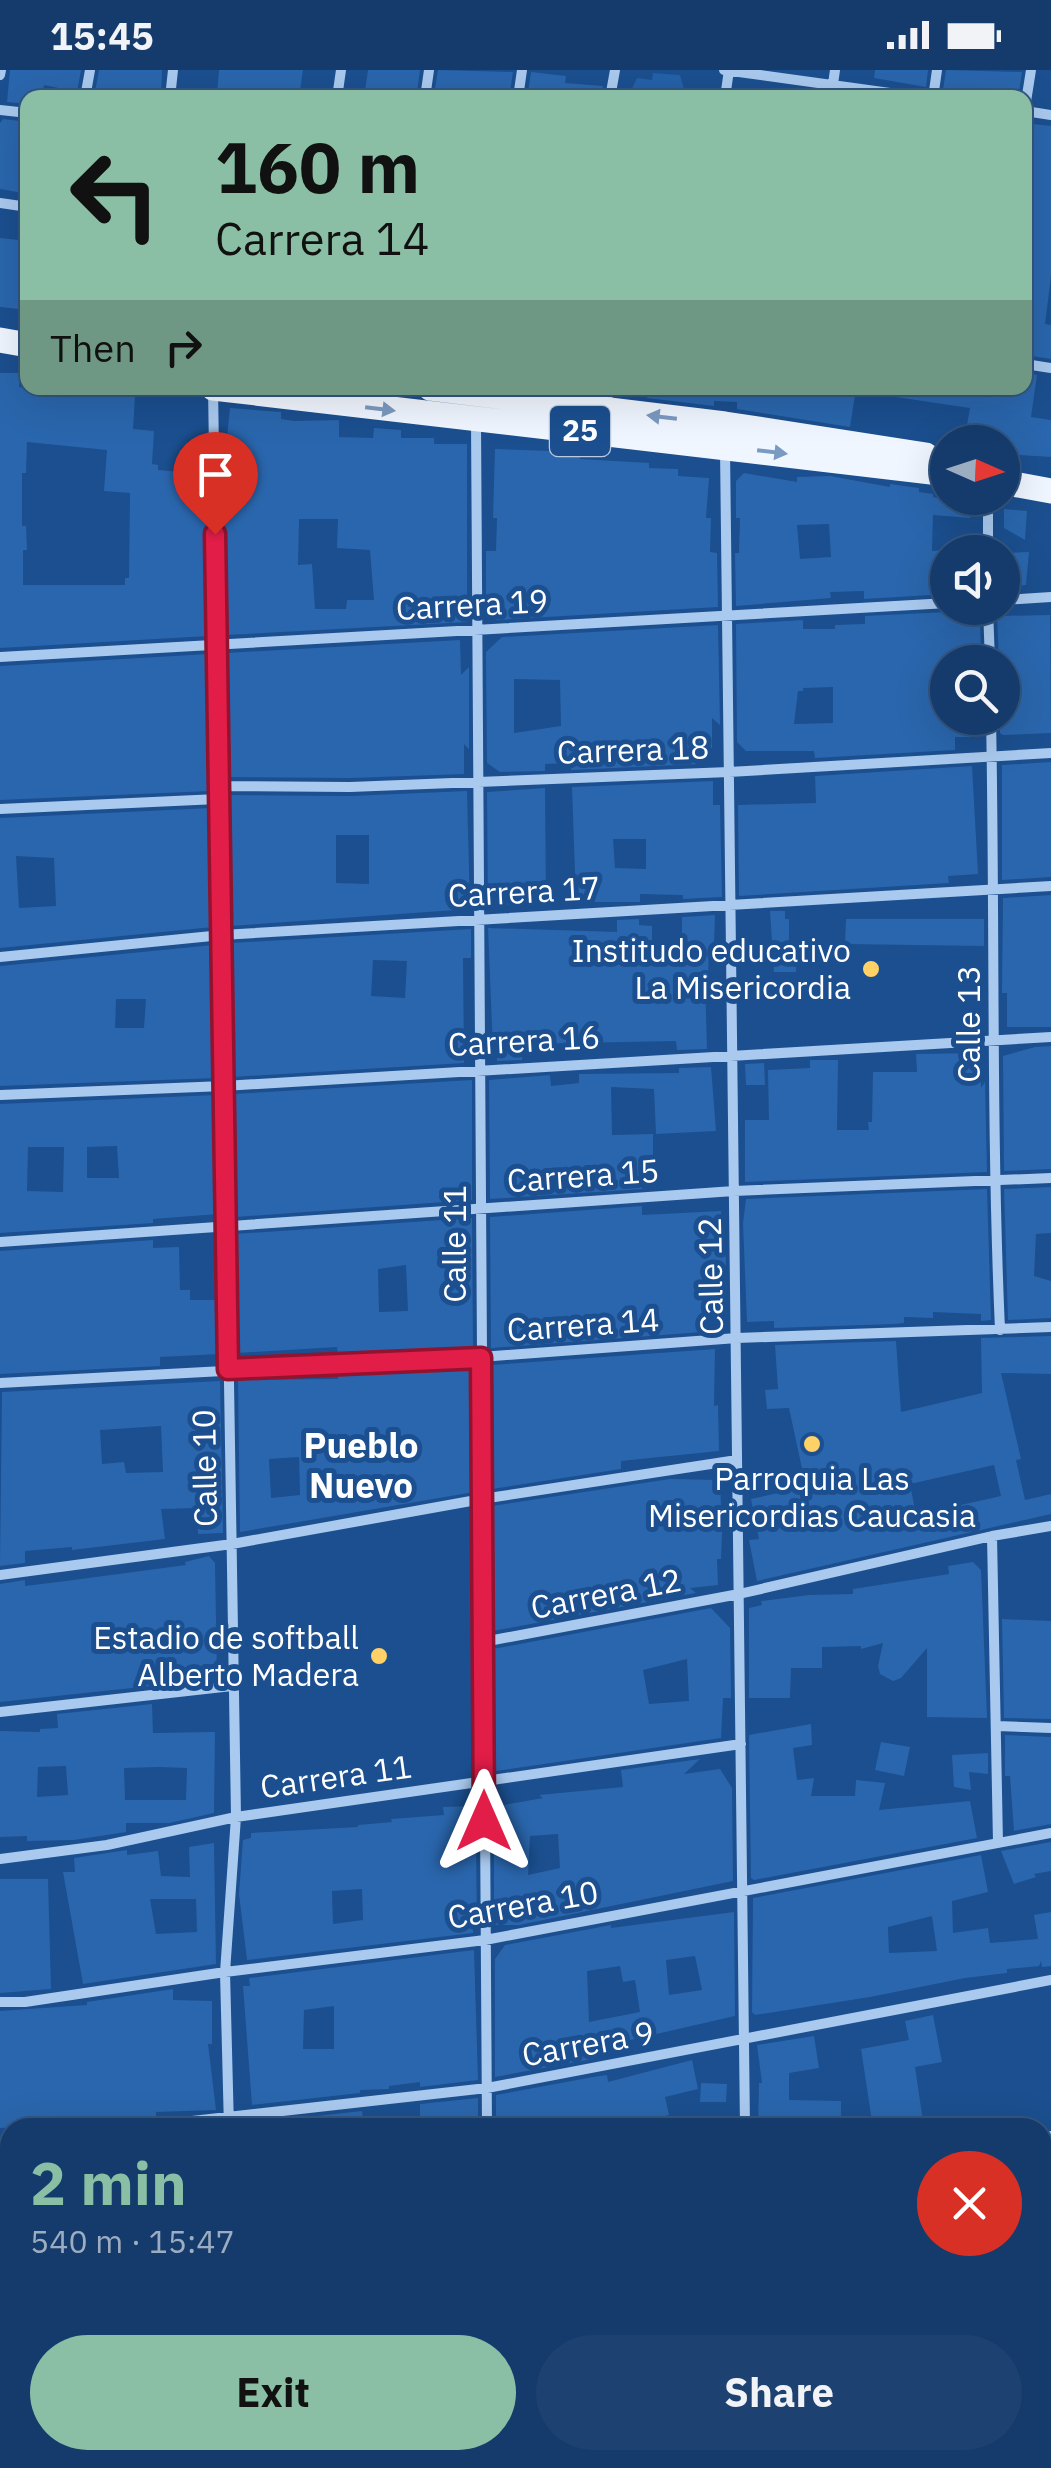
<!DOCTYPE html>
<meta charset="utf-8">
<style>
:root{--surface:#143b6b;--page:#1d4271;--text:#f1f3f6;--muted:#9dadc1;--line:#33557e;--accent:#8abfa5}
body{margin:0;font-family:"IBM Plex Sans",sans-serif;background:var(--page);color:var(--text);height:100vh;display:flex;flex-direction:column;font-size:38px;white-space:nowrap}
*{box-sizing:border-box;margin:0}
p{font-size:32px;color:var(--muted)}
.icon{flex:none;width:55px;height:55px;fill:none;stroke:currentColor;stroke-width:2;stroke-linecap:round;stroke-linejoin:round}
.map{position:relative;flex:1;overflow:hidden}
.side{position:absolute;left:0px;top:2048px;width:1052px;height:352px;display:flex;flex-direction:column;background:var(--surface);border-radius:30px 30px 0 0;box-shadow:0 10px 40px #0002,0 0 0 2px var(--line)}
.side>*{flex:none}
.banner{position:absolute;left:20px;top:20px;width:1012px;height:305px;border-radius:20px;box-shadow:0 10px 40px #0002,0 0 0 2px var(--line);background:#8abfa5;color:#111;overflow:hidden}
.needle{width:65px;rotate:93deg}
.tools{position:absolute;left:930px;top:355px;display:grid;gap:20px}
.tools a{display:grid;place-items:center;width:90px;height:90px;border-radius:50%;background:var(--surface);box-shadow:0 10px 40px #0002,0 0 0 2px var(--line);font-size:50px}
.pin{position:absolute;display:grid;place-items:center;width:85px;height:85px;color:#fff;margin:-102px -42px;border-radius:50% 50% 50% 0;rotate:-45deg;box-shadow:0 0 10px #0007}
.pin .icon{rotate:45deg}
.me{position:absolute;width:110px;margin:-55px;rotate:0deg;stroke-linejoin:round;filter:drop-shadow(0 0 8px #0008)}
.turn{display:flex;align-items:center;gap:35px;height:210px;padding:0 30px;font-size:45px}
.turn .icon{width:130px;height:130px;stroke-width:2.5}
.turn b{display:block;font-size:70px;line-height:85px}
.then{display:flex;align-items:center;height:95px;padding:0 30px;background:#0003;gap:20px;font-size:38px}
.round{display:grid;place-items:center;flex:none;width:105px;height:105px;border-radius:52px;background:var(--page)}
.headline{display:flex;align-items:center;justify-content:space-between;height:170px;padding:0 30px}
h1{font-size:60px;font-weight:700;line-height:75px;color:var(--accent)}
.button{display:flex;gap:20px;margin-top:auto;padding:20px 30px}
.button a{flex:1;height:115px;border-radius:60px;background:var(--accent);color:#111;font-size:40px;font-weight:700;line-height:115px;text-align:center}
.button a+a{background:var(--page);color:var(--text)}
.status{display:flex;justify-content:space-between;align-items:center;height:70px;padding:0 50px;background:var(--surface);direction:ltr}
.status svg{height:28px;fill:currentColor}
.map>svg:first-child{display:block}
</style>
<div class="status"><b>15:45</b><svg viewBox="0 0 49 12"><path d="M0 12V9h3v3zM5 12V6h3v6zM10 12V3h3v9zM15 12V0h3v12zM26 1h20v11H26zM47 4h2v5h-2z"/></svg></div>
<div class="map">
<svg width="1051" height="2398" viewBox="0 0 1051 2398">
<rect width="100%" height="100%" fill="#1b4f8f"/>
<path fill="#2461a8" d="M653,3L680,5L685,23L651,19L649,27H628L637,8L652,10Z"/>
<path fill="#2a66ad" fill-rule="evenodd" d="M10,0H81L77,22L44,15L42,28H28V34L7,32Z
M99,0H162L161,28L95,22Z
M219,0H303L299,28L217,24Z
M368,0H420L417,22L389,19L388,28H364Z
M438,0L513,2L509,28L434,25Z
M875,0H928L926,17L874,8Z
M946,0L1022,2L1018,28L943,20Z
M531,2L566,6L565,13L603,16L601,28H527Z
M3,49L28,52V124L0,119V53Z
M1033,54L1051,56V206L1045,254L1051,255V289L1025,285V126Z
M0,168L28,171V240L0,237Z
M0,303H20L19,317L135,326L133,359L154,361L152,394L158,395V400L206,404L208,566L0,578ZM27,372L107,380L104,421L130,423L129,508H125V515H23V480H27L26,456H22V403H26Z
M1025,303L1037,305L1031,347L1051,350V387L1002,384V372H964L970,338L889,326L890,318H1025Z
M648,318H780L855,325L850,357L737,339V332L714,331V336L647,328Z
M230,338L281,342V349L294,351L339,350V367L373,368L374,358L401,360V368H434V374H467V552L226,565L223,405ZM299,449H338L337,478L370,480L374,530H347L346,539H315L312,494L298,495Z
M495,379L580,382V389L649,393V398L678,399V406L709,408L706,448H711L710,482L717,483L718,537L496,550L486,543V481H496L497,448H493Z
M744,403L797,412V407L830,406L890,417V414L919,418V422L933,424V427L971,434L970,448L933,445L932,481L948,480V524L864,529V521L830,522L831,528L736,536L735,483H739L740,448H736V411ZM829,454L831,487L800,489L797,455Z
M1004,439L1027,441L1025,470L1004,458Z
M1029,482L1026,515L1004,516L1003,483Z
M948,542V548L980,547L981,592H948V648H982V655L971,667H955V680L815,688L814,681H746L737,672L736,554L803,550V559H835V555L865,554V546ZM833,617V653L794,654L798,621H803V618Z
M1050,545L1051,663L1003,665L1000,663V648H1002V592H999L997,546Z
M718,555L720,655L712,648V680L697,694L571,700V693L545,694V701L500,702L487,693L486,582L502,567ZM514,609L560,610L561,656L514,663Z
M460,570L461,605L469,597V679L464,674V704L350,708L228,707L226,583Z
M209,584L210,721L0,730V596Z
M1051,692V807L1002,810V695Z
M972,696L978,804L948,806L949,813L739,826L738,735L816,733L815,706Z
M713,711V735H720L722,827L683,829V825L640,824V832H576L572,717ZM613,769H646V799L615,798Z
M545,718L546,831L488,837L487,722Z
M467,721L470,839L230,856L228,725L350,726ZM336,765H369V814L336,813Z
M211,738L213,857L0,878V748ZM16,786L54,788L56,836L19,838Z
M1051,825V957H1007V923H1002L1003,828Z
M770,841H785V849H789V884H796V902H774Z
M715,845L714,875H709L708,909L705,908L707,979L677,980L676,971L522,974V990L497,991V980H493L488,858L617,862V850L639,849V855L652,856V886L682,885V847Z
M846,849H984V876L845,874Z
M471,859V888H463L464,993L233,1007L231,873ZM373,890L407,891L405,928L371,926Z
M213,875L215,1008L0,1016V896ZM116,929H146L144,958H115Z
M1051,976V1099L1004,1101L1003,986L1035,977Z
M980,983L981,1018L985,1012L987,1102L745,1112V1050H769L768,1000L810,998V990H838L837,1060H869L868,1052H872L873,1002H917L916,984Z
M764,993L765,1015H746L745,994Z
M711,997L716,1061L656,1064L654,1019L611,1017L612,1065L653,1064V1113H642V1119L490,1129L489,1010L550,1005L551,1016L579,1013V1004L679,1003V998Z
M472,1010V1130L235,1147L233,1024Z
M216,1025L218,1144L153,1149V1153L0,1163V1034ZM117,1076L119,1108H87V1077ZM28,1077H64L63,1122L27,1121Z
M1051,1117V1163L1036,1164L1034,1206L1051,1211V1248L1008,1250L1004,1119Z
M987,1119L991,1250L981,1251V1244L933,1242V1248L904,1247V1253L895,1254L774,1258V1251L747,1252L743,1153L746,1129Z
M642,1136V1145L721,1141L722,1153H725L727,1244L701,1245L702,1262L491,1278L490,1147Z
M472,1148L473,1279L338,1286L337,1277L237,1283L235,1164ZM406,1195L408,1241L379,1242L378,1199Z
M153,1170V1178L179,1177L180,1220H190V1230H219L220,1284L160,1287V1296L0,1304V1181Z
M1051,1266V1304L1001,1303L1021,1389L1016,1390L1025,1430L1051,1424V1444L757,1511L749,1470L759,1469L751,1429L806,1417L789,1338L767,1339L765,1320L778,1319L775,1275L896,1271L901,1342L982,1323L981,1268ZM994,1395L1001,1426L916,1445L910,1414Z
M715,1279L714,1336L718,1335L719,1381L621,1391V1399L492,1419L491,1295Z
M473,1296L474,1422L240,1462L238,1310L338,1309V1304ZM299,1387L300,1425L271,1428L269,1389Z
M220,1311L223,1463L198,1464L197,1438L161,1439L165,1469L72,1480V1477L25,1481V1493L0,1496L2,1322ZM161,1356L163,1402L126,1403L124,1392L102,1394L100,1360Z
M670,1409L720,1410L722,1463L721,1489H717L718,1515L690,1518L696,1523L493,1561L492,1436Z
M209,1486L215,1493L217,1609L0,1632V1514L25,1510V1516L66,1511L186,1495L185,1492Z
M973,1492L981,1500L987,1648L927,1647V1578L901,1608L893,1611L880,1604L878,1596L883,1573L861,1579V1576L822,1577V1598H791L790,1628H749V1538L762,1535L761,1531L809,1525L853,1524V1519L949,1504L948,1496Z
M711,1538L730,1558L731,1628H723L721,1668L496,1701L493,1579ZM687,1589L689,1631L649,1634L643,1600Z
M1002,1549L1051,1551V1649L1004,1648Z
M152,1634L153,1663L215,1662L214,1743L169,1753H126V1762L74,1770L27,1771V1766L0,1767V1661L40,1662V1659L58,1658L57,1644ZM66,1696L68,1725L37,1727L38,1697ZM159,1697L187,1698L186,1730H125L124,1698Z
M811,1654L812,1675L793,1678L797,1710L814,1708L811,1726H855L856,1710L885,1713L879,1740L970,1731L977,1768L754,1810L751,1808L749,1665Z
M1005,1665L1051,1667V1754L1014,1761L1010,1706H1005Z
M881,1672L910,1677L904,1706L875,1700Z
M988,1683V1704L969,1702L971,1720L954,1717L952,1685Z
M700,1689L684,1704L720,1699L732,1718L733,1811L519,1855H494V1748L503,1735L543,1728L539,1725L623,1717L621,1700ZM558,1764L560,1798L528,1805L530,1766Z
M472,1736L474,1778L476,1774L477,1856L473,1857V1863L247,1890L239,1824L243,1770L251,1768V1763L358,1757V1755L392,1752L391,1749L444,1745L443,1737ZM362,1819L363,1850L333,1854L332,1821Z
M1051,1772V1801L1034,1804L1036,1807L1014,1814L1001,1781Z
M214,1773L216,1894L83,1914L63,1802H75L74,1788L127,1780V1785L158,1781L161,1806L190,1807L189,1777ZM150,1829H196L197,1862L156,1864Z
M981,1785L988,1822L952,1831L953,1863L988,1858L990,1873L1038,1869L1034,1845L1051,1842V1896L1042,1897L1041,1891L1039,1896L1007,1899V1903L965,1908L870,1927L755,1945L752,1942L753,1828ZM932,1846L937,1881L889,1883L888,1857Z
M0,1809H48L51,1919L0,1923Z
M734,1842L735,1946L591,1979L592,1989L495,2007V1889L505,1875L611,1855V1858ZM695,1886L702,1920L669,1925L666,1890ZM620,1896L623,1912L635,1910L640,1942L589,1952L587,1901Z
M474,1880L478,2010L420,2017V2012L389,2016V2019L360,2020V2023L252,2035L243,1916H250L249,1908ZM334,1936V1979H303L304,1940Z
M173,1919V1930L212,1931V1974H208L216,2040L156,2042V2046L117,2049L75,2058L65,2055L0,2058V1941L87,1935V1932Z
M933,1945L942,1992L915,1997L924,2058H873L861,1979L909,1970L905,1951Z
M814,1966L819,1998L789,2003V2030L841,2031V2058H758L759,2013H762L757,1975Z
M692,1990L698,2019L665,2027L669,2045L616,2058H507L506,2047H496V2025L593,2007L607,2005L608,2012Z
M701,2013L727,2014L726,2032H700Z
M478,2028V2049H474L472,2058H420V2034Z
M362,2041L364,2058H254V2053Z"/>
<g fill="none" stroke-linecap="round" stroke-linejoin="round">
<path stroke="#a9c9ee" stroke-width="10" d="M724,0L926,28
M0,5L1,0
M85,28L90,0
M170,28L173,0
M337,28L341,0
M425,28L429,0
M518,28L522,0
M610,28L615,0
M725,28L729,0
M831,28L835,0
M933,28L937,0
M1025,38L1031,0
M0,40L28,43
M1025,41L1051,45
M0,133L28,137
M1025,294L1051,298
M213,318L236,1747L225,1902L229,2058
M607,318L608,339
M476,352L487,2058
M725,379L745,2058
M988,428V482
M1002,530L1051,527
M988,538L990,592
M0,587L948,533
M991,648C995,852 991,1056 1000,1260
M217,716L350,717L729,702L1051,683
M0,739L218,729
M0,887L222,865L1051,816
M0,1025L224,1016L1051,967
M0,1172L734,1121L1051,1108
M0,1313L481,1287L737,1268L1051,1257
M992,1466L998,1773
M0,1505L232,1474L482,1429L737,1390
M483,1572L739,1524L992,1466L1051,1456
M0,1642L232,1616
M997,1656L1051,1658
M0,1789L107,1775L236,1747L741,1674
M0,1932H25L225,1902L485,1870L1051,1763
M130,2058L487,2018L1051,1910
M1042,2068L1051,2066
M0,2074L10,2073
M1042,2161L1051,2160
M1042,2211L1051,2213
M0,2217L10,2216
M0,2297H10
M1042,2366L1051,2376
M241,2390L242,2398
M494,2390L527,2398
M749,2390V2398
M592,2398L593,2390"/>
<path stroke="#f0f6ff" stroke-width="25" d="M0,270L28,275
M213,318L948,404
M430,318L725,354L926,385
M1002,412L1051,421"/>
</g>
<defs><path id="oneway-solid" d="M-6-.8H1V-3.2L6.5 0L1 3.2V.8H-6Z" transform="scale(2.5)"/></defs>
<g fill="#7b9ac1">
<use href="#oneway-solid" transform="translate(380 339) rotate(7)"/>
<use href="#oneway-solid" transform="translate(662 347) rotate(-173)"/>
<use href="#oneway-solid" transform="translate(772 382) rotate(7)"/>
</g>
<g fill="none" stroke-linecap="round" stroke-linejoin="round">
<defs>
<path id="route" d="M215,464L228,1299L481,1288L484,1751"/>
</defs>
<use href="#route" stroke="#92132f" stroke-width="25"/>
<use href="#route" stroke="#e11d48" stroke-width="18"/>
</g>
<g fill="#ffd166" stroke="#1b4f8f" stroke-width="4">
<circle cx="871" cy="899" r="10"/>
<circle cx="812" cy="1374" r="10"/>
<circle cx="379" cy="1586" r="10"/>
</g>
<g text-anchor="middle" stroke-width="10" stroke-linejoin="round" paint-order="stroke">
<rect fill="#1b4f8f" stroke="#bbcadd" stroke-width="2.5" x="550" y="336" width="60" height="50" rx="8"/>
<g font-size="30" font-weight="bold" fill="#fff">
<text x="580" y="371">25</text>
</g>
<g font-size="32" fill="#fff" stroke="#1b4f8f">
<text transform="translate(472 535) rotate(-3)" y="11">Carrera 19</text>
<text transform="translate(633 680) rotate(-2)" y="11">Carrera 18</text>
<text transform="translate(524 822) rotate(-3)" y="11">Carrera 17</text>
<text transform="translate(969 954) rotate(-90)" y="11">Calle 13</text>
<text transform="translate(524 971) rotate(-3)" y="11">Carrera 16</text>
<text transform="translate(583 1106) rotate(-4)" y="11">Carrera 15</text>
<text transform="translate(455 1174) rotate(-90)" y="11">Calle 11</text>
<text transform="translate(711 1206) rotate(-91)" y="11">Calle 12</text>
<text transform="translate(583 1255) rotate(-4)" y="11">Carrera 14</text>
<text transform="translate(205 1398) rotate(-91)" y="11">Calle 10</text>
<text transform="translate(606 1524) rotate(-11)" y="11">Carrera 12</text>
<text transform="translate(336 1707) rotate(-8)" y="11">Carrera 11</text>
<text transform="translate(523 1835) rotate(-10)" y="11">Carrera 10</text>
<text transform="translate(588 1974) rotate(-10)" y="11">Carrera 9</text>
</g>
<g font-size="32" fill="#fff" stroke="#1b4f8f" text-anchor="end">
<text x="851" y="892">Institudo educativo<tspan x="851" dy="37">La Misericordia</tspan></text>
<text x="812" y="1420" text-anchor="middle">Parroquia Las<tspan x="812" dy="37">Misericordias Caucasia</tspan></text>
<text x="359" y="1579">Estadio de softball<tspan x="359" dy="37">Alberto Madera</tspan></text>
</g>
<g font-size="35" font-weight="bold" fill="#fff" stroke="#1b4f8f">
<text x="361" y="1388">Pueblo<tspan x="361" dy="40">Nuevo</tspan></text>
</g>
</g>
</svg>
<div class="tools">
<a><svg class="needle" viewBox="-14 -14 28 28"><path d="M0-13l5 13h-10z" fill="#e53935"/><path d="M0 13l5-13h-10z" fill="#9dadc1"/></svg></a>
<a><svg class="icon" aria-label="sound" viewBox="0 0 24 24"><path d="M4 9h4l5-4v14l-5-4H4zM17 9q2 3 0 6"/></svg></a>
<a><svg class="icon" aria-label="search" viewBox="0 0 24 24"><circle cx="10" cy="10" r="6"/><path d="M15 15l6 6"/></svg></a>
</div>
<div class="pin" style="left:215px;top:464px;background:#d93025"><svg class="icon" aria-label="arrive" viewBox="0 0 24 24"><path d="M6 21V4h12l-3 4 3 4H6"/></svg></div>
<svg class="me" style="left:484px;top:1751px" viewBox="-20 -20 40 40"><path d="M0-17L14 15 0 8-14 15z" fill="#e11d48" stroke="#fff" stroke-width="4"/></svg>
<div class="banner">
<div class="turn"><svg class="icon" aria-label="left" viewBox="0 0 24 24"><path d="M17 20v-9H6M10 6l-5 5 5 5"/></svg><div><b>160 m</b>Carrera 14</div></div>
<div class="then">Then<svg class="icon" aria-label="right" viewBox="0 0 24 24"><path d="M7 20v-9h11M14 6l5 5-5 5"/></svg></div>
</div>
<section class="side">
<div class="headline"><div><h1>2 min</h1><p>540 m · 15:47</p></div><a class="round" style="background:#d93025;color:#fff"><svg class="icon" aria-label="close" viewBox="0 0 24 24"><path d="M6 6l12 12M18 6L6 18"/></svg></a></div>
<div class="button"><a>Exit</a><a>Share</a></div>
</section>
</div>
